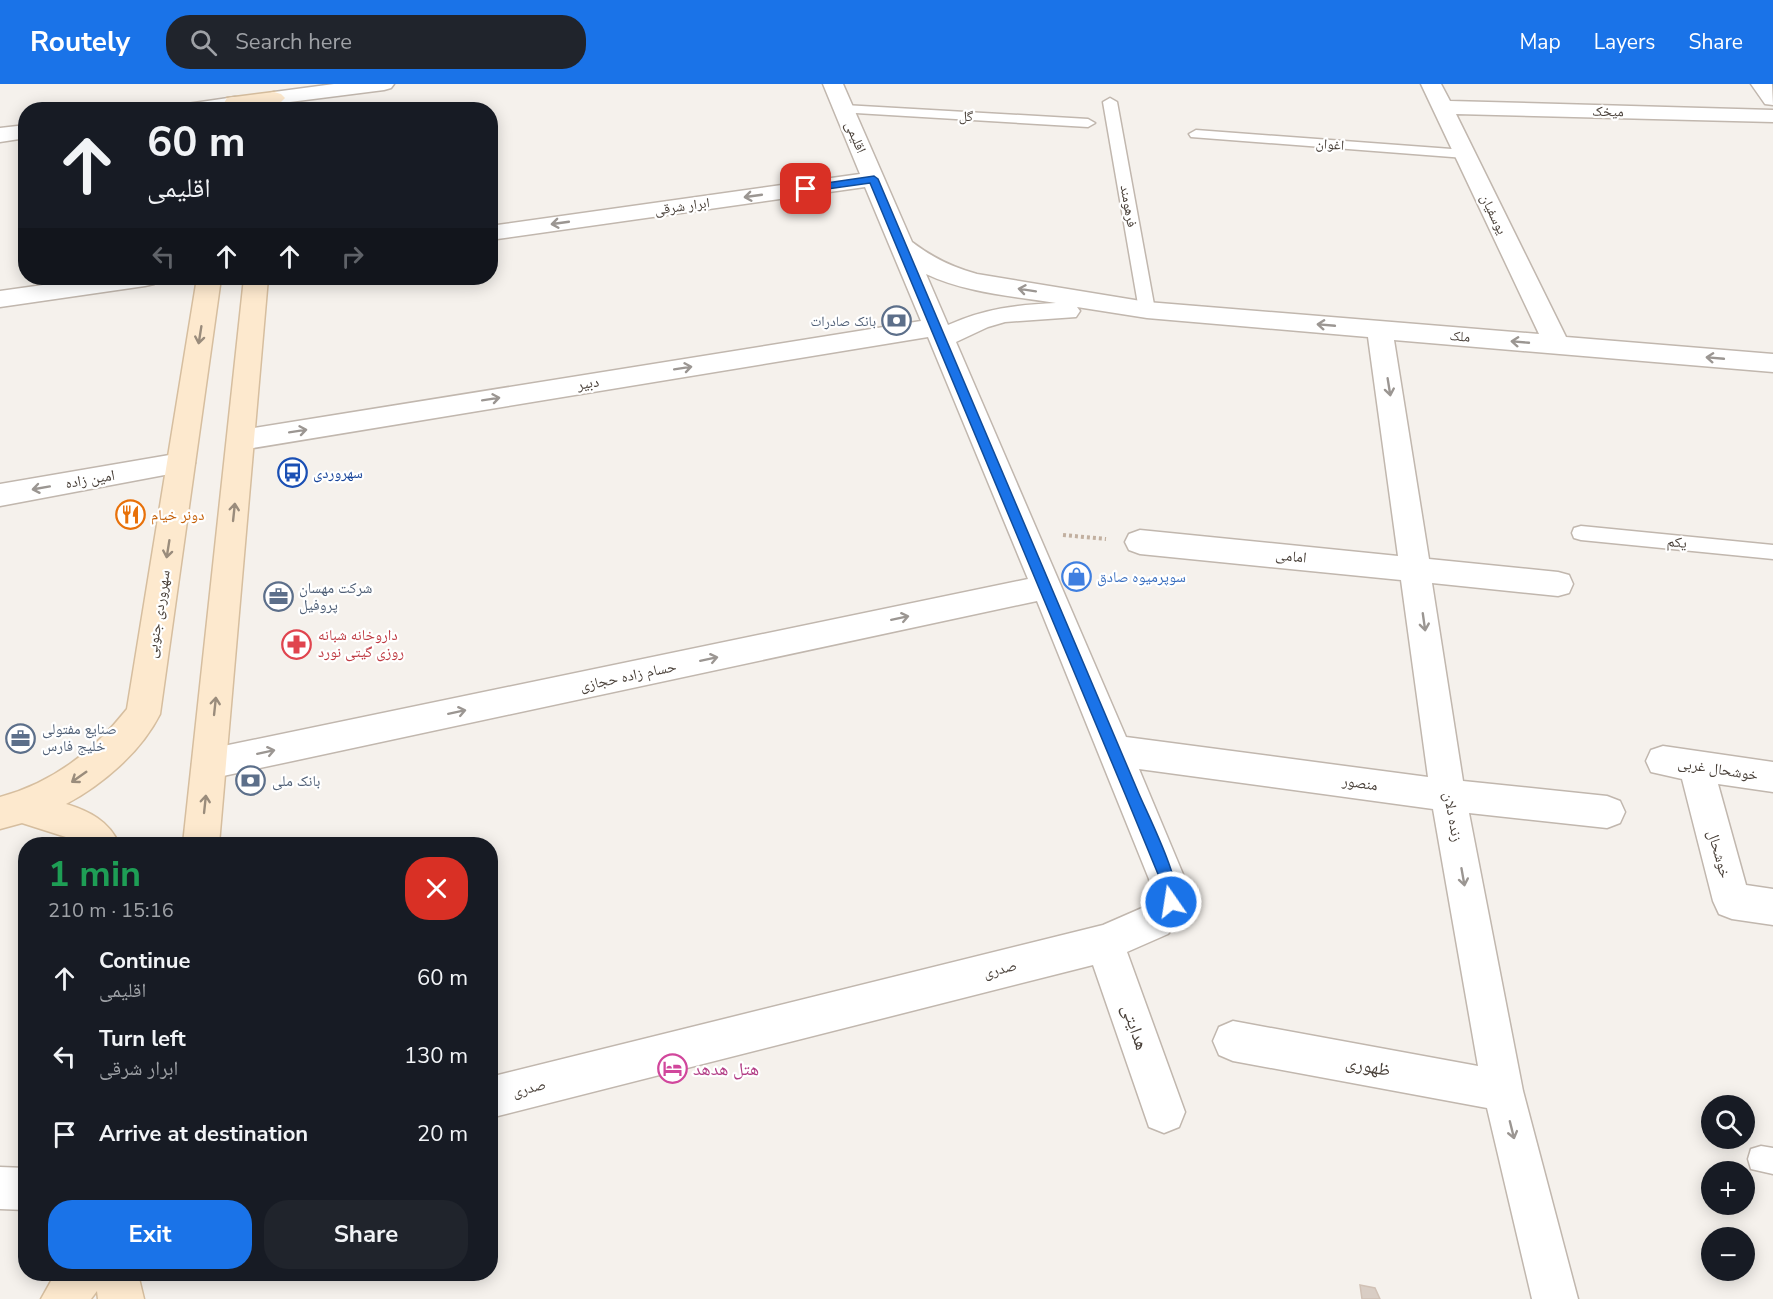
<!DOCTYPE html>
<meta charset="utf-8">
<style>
:root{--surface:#171b24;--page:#20242c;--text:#f1f3f6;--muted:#9ea1a6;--accent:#1a73e8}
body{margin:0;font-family:"Nunito Sans","Noto Naskh Arabic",sans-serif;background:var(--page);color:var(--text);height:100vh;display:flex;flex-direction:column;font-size:22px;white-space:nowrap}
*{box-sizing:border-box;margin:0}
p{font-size:20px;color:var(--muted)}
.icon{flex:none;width:33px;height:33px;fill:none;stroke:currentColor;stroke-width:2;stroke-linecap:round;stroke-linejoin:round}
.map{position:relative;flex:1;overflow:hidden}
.side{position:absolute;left:18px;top:753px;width:480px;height:444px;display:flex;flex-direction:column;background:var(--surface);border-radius:24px;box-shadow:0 3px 15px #0003}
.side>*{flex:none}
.guide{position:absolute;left:18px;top:18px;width:480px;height:183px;border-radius:24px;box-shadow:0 3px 15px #0003;background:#171b24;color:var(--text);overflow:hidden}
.buttons{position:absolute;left:1701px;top:1011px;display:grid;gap:12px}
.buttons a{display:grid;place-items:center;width:54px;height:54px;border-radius:50%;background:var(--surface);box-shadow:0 3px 15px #0003;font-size:30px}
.pin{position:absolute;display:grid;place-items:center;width:51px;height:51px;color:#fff;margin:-26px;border-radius:12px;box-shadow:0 3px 9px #0006}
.me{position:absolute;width:66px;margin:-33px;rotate:347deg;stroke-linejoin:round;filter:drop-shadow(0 0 4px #0008)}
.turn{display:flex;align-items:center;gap:21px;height:126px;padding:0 30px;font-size:27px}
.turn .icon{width:78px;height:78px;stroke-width:2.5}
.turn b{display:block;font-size:42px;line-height:51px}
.lanes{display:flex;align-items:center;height:57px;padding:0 30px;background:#0003;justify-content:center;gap:30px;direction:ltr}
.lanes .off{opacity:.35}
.round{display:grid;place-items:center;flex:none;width:63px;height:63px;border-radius:24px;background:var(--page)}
.headline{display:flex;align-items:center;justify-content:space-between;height:102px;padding:0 30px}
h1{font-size:36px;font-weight:700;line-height:45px;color:#1e9e55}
.primary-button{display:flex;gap:12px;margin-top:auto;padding:12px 30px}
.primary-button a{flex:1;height:69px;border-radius:24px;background:var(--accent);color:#fff;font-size:24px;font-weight:700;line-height:69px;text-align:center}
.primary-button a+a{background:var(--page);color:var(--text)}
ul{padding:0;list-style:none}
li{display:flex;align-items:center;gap:18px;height:78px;padding:0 30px}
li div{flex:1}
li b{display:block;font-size:22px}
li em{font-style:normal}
header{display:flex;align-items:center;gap:36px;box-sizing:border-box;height:84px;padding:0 30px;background:var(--accent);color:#fff}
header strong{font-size:28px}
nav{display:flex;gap:33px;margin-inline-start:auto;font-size:21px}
.search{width:420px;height:54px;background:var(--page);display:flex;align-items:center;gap:15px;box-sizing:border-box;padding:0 21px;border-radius:24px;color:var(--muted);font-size:22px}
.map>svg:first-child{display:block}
</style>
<header>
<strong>Routely</strong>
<div class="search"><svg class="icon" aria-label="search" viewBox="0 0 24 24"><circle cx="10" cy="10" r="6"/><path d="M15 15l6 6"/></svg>Search here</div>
<nav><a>Map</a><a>Layers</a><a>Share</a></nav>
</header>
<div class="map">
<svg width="1773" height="1215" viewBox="0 0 1773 1215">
<rect width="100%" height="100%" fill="#f5f1ec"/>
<path fill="#d9cdc4" stroke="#d1c1b5" stroke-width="1.5" d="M1360,1201L1375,1204L1380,1215H1362Z"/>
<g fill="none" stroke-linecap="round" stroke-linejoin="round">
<defs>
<path id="lane" d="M1110,14L1117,18L1155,226L1153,230H1141L1139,226L1103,18Z
M844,21L1088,35L1095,39L1088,43L839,28L837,25Z
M1196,46L1465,66L1472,70L1465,74L1191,53L1189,50Z
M1581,442L1773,461V475L1581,456L1574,454L1572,449L1574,444Z
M1761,1062L1773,1064V1090L1751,1085L1748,1075L1751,1065Z"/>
<path id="street" d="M334,0H394L391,4L384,6L274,20L267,18L263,14L267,10L274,8Z
M823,0H843L912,158C933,174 952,183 977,190L1147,218L1539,250L1421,0H1441L1450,17L1773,26V38L1456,30L1566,253L1773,270V288L1394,256L1429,475L1558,488L1569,491L1573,500L1569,509L1558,512L1432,499L1463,697L1607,712L1620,717L1625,728L1620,739L1607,744L1469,729L1523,1007L1578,1215H1532L1487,1024L1233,977L1219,971L1213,957L1219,943L1233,937L1478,982L1433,725L1139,685L1185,795L1190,818L1184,831L1168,850L1127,868L1185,1028L1179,1043L1164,1049L1149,1043L1093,881L490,1034V993L1103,841L1142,824L1152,813L1149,795L1037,517L209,695L197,691L192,680L197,669L209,665L1028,495L928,253L241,366L231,363L227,356L231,349L241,346L921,237L865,103L490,156V142L860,90ZM926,190C966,209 1013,212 1056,219C1016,221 986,224 948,241ZM1077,223L1147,234L1368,253L1398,472L1140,446L1129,450L1125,458L1129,466L1140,470L1401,496L1428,693L1126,653L956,258L988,243L1005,238L1076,233L1080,227Z
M1751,0H1772L1773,21L1765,20Z
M235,13L243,14L246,19L243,24L177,26L179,21L187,20Z
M26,41V54L0,58V44Z
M93,194H157L154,200L145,202L0,223V207Z
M181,369L191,372L195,379L191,386L0,422V400Z
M1663,662L1773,678V708L1718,700L1746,801L1773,805V841L1732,835L1719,830L1713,817L1682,695L1651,688L1646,677L1651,666Z
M0,1083L26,1084V1126L0,1125Z"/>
<path id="secondary" d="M274,8L281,10L285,14L281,18L235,25L227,24L224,19L227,14Z
M197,194H221L160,630C141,668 102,701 66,720C89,727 109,737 119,760H76L69,754L22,739L0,745V713C52,699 94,667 127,625Z
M244,194H268L219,760H183Z
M55,1190H138L144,1215H98L97,1207L91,1215H41Z"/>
</defs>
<use href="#lane" stroke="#c1b7ae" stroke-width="3"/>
<use href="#street" stroke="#c1b7ae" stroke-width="3"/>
<use href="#secondary" stroke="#d6be9f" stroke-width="3"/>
<path stroke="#c2b0a0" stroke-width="4" stroke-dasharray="3 3" stroke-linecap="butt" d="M1063,451L1106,455"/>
<use href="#lane" fill="#fff" fill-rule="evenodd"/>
<use href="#street" fill="#fff" fill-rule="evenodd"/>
<use href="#secondary" fill="#fde9ce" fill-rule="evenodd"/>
</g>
<defs><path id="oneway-shaft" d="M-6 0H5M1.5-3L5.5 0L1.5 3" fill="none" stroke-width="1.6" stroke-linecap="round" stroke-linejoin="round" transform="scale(1.5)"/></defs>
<g stroke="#9b9692">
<use href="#oneway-shaft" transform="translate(753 112) rotate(172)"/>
<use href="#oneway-shaft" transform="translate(560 139) rotate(172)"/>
<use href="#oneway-shaft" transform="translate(1027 206) rotate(-171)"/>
<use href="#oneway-shaft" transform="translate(1326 241) rotate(-175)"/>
<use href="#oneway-shaft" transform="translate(1520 258) rotate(-175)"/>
<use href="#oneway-shaft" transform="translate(1715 274) rotate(-175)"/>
<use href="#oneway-shaft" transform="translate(683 284) rotate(-9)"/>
<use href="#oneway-shaft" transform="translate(1389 303) rotate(81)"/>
<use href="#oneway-shaft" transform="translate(491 315) rotate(-9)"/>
<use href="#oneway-shaft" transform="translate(298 347) rotate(-9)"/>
<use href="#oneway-shaft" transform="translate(41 404) rotate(170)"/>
<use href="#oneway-shaft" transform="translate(900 534) rotate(-12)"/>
<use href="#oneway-shaft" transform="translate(1424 538) rotate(82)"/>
<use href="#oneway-shaft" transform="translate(709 575) rotate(-12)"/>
<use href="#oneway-shaft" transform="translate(457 628) rotate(-12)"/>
<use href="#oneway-shaft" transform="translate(266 668) rotate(-12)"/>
<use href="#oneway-shaft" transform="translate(1463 793) rotate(80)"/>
<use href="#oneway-shaft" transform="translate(1512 1046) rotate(76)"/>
</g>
<g stroke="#9a8c7c">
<use href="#oneway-shaft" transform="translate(200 251) rotate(99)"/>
<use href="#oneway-shaft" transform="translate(234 428) rotate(-84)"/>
<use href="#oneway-shaft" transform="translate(168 465) rotate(99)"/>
<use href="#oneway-shaft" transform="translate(215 622) rotate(-84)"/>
<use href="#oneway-shaft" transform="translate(79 693) rotate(145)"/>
<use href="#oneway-shaft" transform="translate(205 720) rotate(-84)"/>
</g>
<path fill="#1a73e8" stroke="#114b97" stroke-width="1.5" d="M874,92L878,95L1139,710C1148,731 1185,804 1176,823L1171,825L1166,823L1160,795L1125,710L870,99L806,108L801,105L806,102Z"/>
<defs>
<symbol id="bank-ring" viewBox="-11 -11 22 22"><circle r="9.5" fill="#fff" stroke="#5c6f8a" stroke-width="1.5"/><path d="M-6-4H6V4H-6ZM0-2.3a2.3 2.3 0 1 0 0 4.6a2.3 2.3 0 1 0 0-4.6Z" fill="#5c6f8a"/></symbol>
<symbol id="bus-ring" viewBox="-11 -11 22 22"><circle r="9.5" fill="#fff" stroke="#1a4fb4" stroke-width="1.5"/><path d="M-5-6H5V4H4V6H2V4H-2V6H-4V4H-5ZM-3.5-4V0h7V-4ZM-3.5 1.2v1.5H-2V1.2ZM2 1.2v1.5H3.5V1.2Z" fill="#1a4fb4"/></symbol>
<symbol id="restaurant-ring" viewBox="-11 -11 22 22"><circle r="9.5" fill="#fff" stroke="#e8710a" stroke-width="1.5"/><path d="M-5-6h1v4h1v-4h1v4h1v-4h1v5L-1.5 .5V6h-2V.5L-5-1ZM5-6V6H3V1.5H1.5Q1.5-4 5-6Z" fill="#e8710a"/></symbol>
<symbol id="shop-ring" viewBox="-11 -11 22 22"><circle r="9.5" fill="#fff" stroke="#3f7fe0" stroke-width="1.5"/><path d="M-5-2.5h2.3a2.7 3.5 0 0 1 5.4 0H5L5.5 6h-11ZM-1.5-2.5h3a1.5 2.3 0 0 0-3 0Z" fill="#3f7fe0"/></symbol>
<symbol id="office-ring" viewBox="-11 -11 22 22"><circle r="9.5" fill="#fff" stroke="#5c6f8a" stroke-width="1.5"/><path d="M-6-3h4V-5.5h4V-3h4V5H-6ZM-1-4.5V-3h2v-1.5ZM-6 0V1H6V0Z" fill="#5c6f8a"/></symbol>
<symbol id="pharmacy-ring" viewBox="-11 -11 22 22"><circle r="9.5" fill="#fff" stroke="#e0444e" stroke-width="1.5"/><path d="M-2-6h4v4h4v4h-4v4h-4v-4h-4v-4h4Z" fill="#e0444e"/></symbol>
<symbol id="hotel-ring" viewBox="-11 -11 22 22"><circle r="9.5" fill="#fff" stroke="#d1479c" stroke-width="1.5"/><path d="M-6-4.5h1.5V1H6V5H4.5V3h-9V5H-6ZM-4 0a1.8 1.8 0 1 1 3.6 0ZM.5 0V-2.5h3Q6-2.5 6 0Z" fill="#d1479c"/></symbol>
</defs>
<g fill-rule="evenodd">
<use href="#bank-ring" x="880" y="220" width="33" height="33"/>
<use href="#bus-ring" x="276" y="372" width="33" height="33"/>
<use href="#restaurant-ring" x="114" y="414" width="33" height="33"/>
<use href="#shop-ring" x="1060" y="476" width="33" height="33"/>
<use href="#office-ring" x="262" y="496" width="33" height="33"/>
<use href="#pharmacy-ring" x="280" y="544" width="33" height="33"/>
<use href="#office-ring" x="4" y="638" width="33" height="33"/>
<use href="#bank-ring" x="234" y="680" width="33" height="33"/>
<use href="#hotel-ring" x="656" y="968" width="33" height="33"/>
</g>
<g text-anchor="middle" stroke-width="4.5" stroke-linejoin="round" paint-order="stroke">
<g font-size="14" fill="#494039" stroke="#fff">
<text transform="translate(1608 27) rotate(1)" y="5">میخک</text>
<text transform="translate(966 32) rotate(3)" y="5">گل</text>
<text transform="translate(856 53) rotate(67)" y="5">اقلیمی</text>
<text transform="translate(1330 60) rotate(4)" y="5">اغوان</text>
<text transform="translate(682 122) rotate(-8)" y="5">ابرار شرقی</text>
<text transform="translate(1129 122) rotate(80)" y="5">فرهومند</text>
<text transform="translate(1494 130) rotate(64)" y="5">یوسفیان</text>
<text transform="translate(1460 252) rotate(5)" y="5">ملک</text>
</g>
<g font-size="14" fill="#4e5e75" stroke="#fff" text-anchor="end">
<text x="876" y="242">بانک صادرات</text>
</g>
<g font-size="15" fill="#494039" stroke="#fff">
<text transform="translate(588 299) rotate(-9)" y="5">دبیر</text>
<text transform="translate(90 395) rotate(-10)" y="5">امین زاده</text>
<text transform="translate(1677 458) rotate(6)" y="5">یکم</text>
<text transform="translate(1291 472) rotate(6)" y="5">امامی</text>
<text transform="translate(158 530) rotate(-81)" y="5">سهروردی جنوبی</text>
<text transform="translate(628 592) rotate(-12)" y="5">حسام زاده حجازی</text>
<text transform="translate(1718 685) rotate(9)" y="5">خوشحال غربی</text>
<text transform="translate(1360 699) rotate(8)" y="5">منصور</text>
<text transform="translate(1453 733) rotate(80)" y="5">زنده دلان</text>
<text transform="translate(1719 770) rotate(74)" y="5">خوشحال</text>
<text transform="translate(1000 885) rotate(-14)" y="5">صدری</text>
<text transform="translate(529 1004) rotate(-14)" y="5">صدری</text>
</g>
<g font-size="15" fill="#164399" stroke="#fff" text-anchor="start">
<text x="313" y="394">سهروردی</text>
</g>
<g font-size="15" fill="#c56008" stroke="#fff" text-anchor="start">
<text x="151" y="436">دونر خیام</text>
</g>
<g font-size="15" fill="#366cbe" stroke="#fff" text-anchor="start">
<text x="1097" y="498">سوپرمیوه صادق</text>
</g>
<g font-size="15" fill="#4e5e75" stroke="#fff" text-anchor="start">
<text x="299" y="509">شرکت مهسان<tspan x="299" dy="17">پروفیل</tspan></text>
<text x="42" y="650">صنایع مفتولی<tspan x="42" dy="17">خلیج فارس</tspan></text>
<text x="272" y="702">بانک ملی</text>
</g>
<g font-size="15" fill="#be3a42" stroke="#fff" text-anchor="start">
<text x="318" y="556">داروخانه شبانه<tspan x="318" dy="17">روزی گیتی نورد</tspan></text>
</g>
<g font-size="18" fill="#494039" stroke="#fff">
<text transform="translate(1135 943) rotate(71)" y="6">هدایتی</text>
<text transform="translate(1368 982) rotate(11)" y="6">ظهوری</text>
</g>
<g font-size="18" fill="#b23c85" stroke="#fff" text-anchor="start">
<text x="693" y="991">هتل هدهد</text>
</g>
</g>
</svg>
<div class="buttons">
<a><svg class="icon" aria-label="search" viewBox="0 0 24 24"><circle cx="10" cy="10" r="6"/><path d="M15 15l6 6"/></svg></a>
<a>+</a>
<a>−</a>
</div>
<div class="pin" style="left:806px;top:105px;background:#d93025"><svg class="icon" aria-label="arrive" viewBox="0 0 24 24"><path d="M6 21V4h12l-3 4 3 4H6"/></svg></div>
<svg class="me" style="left:1171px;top:818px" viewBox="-20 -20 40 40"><circle r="17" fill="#1a73e8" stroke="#fff" stroke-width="3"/><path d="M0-11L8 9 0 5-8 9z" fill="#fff"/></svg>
<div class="guide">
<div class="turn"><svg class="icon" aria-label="ahead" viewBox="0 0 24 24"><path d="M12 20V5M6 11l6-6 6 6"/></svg><div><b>60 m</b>اقلیمی</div></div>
<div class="lanes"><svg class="icon off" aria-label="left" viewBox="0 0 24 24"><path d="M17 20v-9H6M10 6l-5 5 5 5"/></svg><svg class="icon" aria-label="ahead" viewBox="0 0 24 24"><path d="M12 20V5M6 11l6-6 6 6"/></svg><svg class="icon" aria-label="ahead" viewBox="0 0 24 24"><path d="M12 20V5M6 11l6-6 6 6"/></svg><svg class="icon off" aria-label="right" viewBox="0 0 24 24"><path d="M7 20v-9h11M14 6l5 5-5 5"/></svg></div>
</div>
<section class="side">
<div class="headline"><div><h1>1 min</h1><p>210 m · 15:16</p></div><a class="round" style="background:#d93025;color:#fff"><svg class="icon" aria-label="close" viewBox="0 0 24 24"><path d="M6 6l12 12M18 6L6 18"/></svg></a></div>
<ul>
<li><svg class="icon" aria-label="ahead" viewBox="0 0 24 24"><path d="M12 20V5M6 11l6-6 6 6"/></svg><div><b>Continue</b><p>اقلیمی</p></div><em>60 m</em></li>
<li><svg class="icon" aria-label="left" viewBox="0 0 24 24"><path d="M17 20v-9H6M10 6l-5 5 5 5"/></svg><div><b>Turn left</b><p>ابرار شرقی</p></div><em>130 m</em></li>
<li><svg class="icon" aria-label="arrive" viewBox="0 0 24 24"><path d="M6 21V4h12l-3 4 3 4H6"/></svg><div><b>Arrive at destination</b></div><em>20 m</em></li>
</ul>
<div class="primary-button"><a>Exit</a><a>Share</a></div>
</section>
</div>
